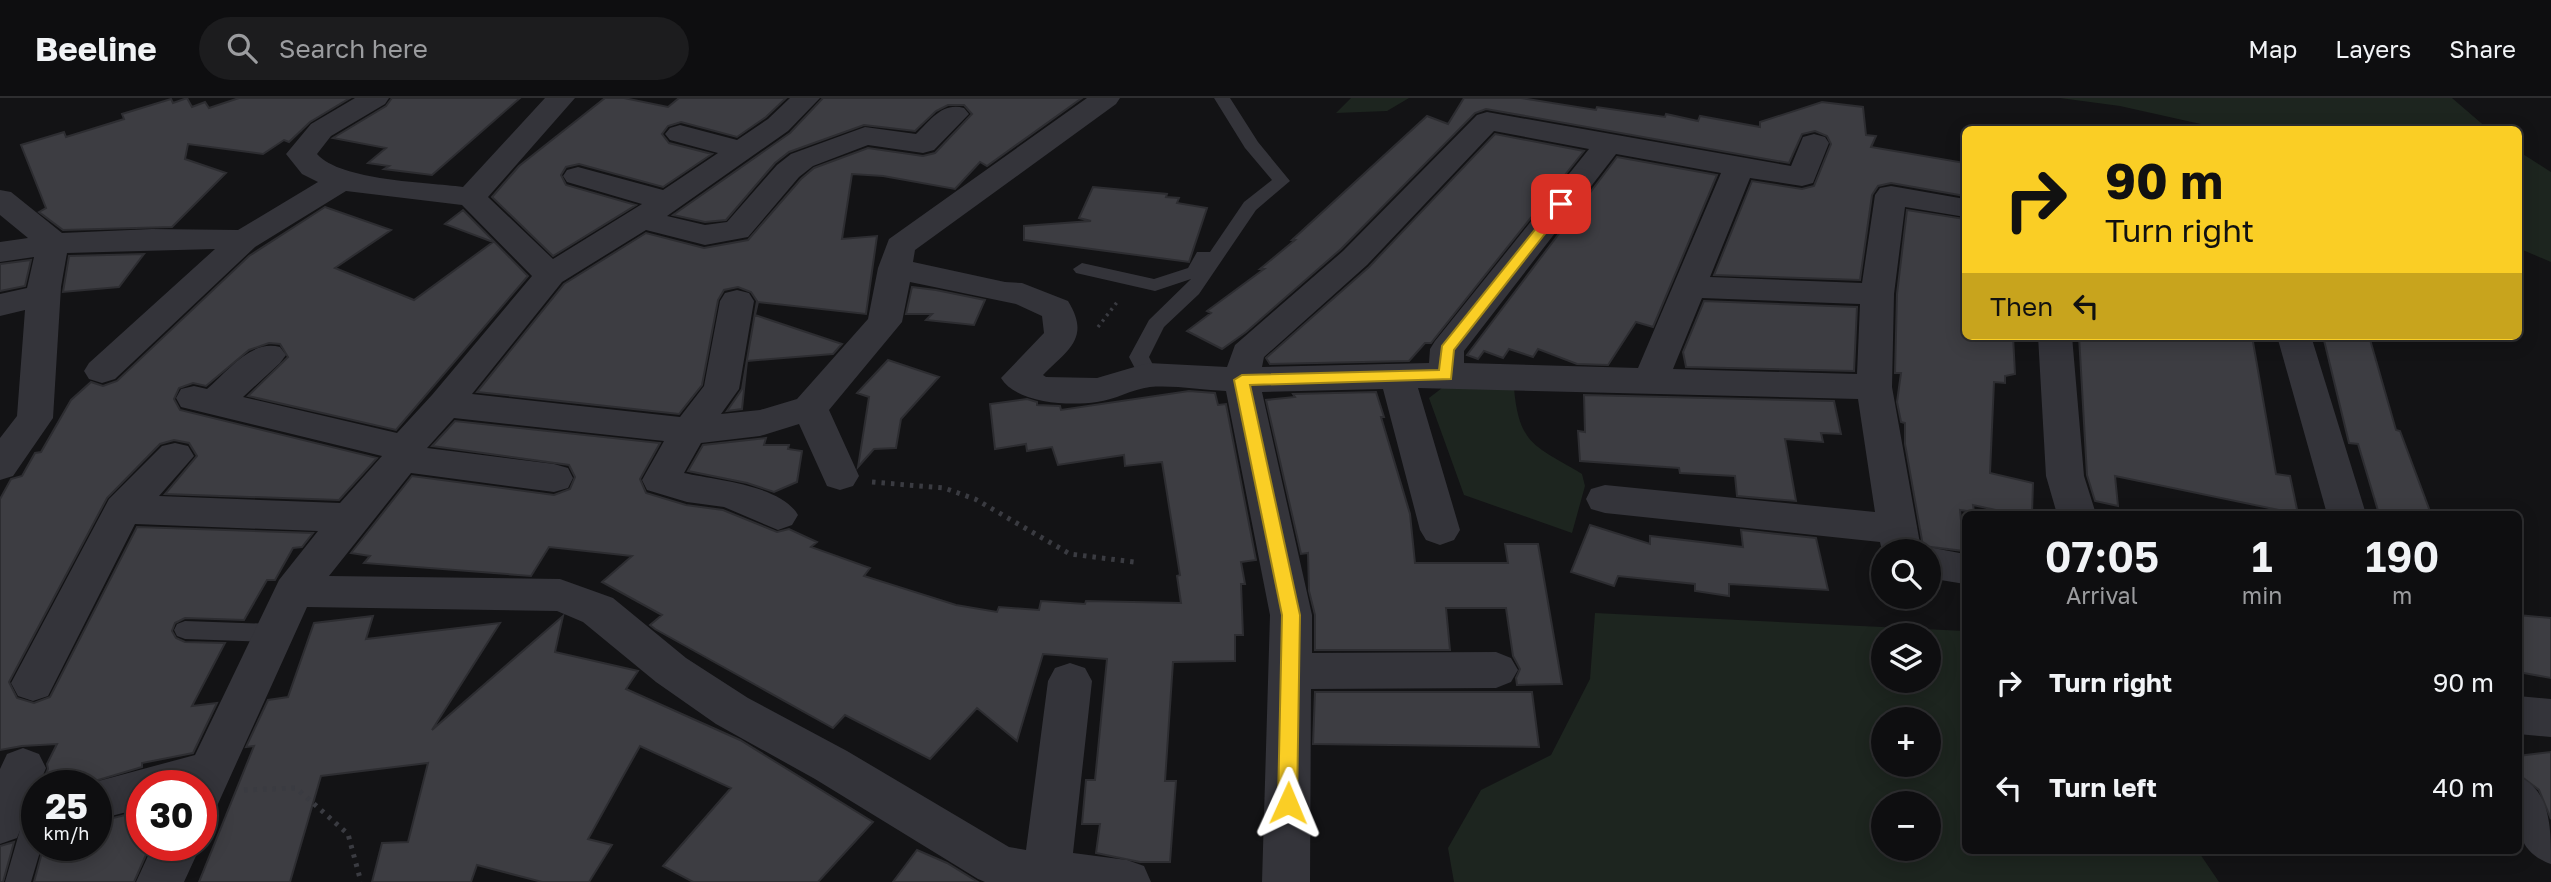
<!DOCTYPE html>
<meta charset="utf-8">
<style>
:root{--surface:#0e0e10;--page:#1c1c1e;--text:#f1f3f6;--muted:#9b9c9f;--line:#2e2e30}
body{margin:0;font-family:"Golos Text",sans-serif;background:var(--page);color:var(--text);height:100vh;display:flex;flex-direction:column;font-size:26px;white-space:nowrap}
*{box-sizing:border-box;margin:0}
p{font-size:23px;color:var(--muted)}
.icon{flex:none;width:38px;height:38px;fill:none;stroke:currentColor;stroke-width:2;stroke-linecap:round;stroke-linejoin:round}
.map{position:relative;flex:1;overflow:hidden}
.panel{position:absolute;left:1962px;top:413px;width:560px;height:343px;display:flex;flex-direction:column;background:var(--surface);border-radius:10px;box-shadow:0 4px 18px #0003,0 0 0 2px var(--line)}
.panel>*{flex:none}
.banner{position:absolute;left:1962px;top:28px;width:560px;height:214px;border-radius:10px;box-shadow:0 4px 18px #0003,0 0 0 2px var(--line);background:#face25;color:#111;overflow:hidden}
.buttons{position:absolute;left:1871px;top:441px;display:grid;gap:14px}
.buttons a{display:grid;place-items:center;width:70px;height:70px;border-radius:50%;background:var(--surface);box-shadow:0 4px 18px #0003,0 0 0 2px var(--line);font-size:35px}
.speed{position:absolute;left:21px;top:672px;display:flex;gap:14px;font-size:35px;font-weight:700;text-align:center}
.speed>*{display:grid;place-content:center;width:91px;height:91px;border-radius:50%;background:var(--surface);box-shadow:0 4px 18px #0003,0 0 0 2px var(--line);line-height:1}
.speed small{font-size:18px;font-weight:400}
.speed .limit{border:10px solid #d22;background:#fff;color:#111}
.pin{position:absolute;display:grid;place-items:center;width:60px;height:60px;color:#fff;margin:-30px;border-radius:14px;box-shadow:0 4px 10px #0006}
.me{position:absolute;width:77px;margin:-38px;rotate:1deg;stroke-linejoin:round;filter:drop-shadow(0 0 5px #0008)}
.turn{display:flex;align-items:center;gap:24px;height:147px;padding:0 28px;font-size:32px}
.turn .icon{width:91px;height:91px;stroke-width:2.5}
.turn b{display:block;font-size:49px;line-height:60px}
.then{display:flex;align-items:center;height:66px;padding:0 28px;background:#0003;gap:14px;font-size:26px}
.eta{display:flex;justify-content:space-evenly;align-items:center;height:119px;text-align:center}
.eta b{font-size:42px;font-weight:600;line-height:49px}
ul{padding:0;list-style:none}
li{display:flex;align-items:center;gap:21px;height:105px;padding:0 28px}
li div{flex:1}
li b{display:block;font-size:26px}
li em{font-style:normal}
header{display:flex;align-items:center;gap:42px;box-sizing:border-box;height:98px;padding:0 35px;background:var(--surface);border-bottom:2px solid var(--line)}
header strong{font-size:33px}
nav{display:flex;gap:38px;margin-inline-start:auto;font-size:24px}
.search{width:490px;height:63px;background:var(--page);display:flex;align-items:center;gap:18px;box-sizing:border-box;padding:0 24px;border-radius:38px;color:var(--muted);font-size:26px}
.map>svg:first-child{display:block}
</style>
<header>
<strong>Beeline</strong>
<div class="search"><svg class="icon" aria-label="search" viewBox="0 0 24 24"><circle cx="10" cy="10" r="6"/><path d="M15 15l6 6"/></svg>Search here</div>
<nav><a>Map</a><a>Layers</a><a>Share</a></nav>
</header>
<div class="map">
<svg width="2551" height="784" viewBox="0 0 2551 784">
<rect width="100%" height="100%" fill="#131315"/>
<path fill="#1d251f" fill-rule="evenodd" d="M1351,0H1409L1387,13L1336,15Z
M2060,0H2452L2488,31H2223L2120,8Z
M2518,53L2551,74V164L2518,150Z
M1442,290H1514C1519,348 1536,348 1582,376L1585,388L1572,435L1464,397L1429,300Z
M1595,515L1965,533V752L2198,753L2219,784H1454L1448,750L1481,692L1551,657L1590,581ZM1928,537V583H1883V537ZM1928,621V667H1883V621ZM1883,705H1928V751H1883Z"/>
<path fill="#3d3d42" stroke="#2d2d31" stroke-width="2" d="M187,0L192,9L205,4L209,10L239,0H350L310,24L289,44L284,42L263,56L188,46L185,61L226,75L172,129L63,132L39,114L46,110L21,47L64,34L66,39L124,21L122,16L171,1L173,5Z
M392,0H520L432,77L384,71L389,68L368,65L386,50L333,40L386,8Z
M605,0H624L668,9L679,0H786L766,19L737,39L681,24L668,28L662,36L669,45L712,56L663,89L579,66L566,69L561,77L566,87L636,107L553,158L492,99L519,68Z
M823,0H1082L987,68L980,64L955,91L883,78L852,76L842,141L877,138L866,216L758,204L755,217L842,246L833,256L747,263L742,311L727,313L742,291L757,203L751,194L738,189L724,192L718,202L702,287L679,316L477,294L564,186L646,135L704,150L748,142L801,81L814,70L868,50L923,58L935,55L972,16L964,7H948L936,13L915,33L864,27L789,54L775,65L726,122L705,124L673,117L790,35Z
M1464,0H1521L1596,12L1597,9L1665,19L1666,16L1698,23L1700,18L1760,29V24L1822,4L1863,9L1866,37L1876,38L1871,49L1965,65V98L1891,85L1878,88L1872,97L1860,182L1714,177L1752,83L1802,91L1814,88L1831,46L1827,38L1815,33L1802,36L1789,65L1486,11L1475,15L1341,151L1246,234L1222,251L1187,233L1211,215L1207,213L1264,171H1260L1295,142H1292L1427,18L1448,26Z
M1495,36L1584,53L1431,245H1425L1409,263L1270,266L1266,260L1369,169Z
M1617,59L1717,77L1653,229L1636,224L1608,267L1577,266L1538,251L1533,259L1509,251L1503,260L1484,253L1478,261L1467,257Z
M1093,89L1167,96L1166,99L1179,100L1177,105L1207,110L1189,164L1024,142V128L1091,123L1079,120Z
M325,109L391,132L335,170L414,202L493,144L445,126L463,112L528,178L396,332L248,298L288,259L280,246L269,245L249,252L206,288L193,285L179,290L174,301L180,312L377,360L339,402L165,396L197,358L189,345L174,342L160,346L107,400L9,584L17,600L34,605L50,599L137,429L313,435L302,449L293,450L275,482H267L244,522L185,520L175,525L172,533L176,540L185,544L225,545L192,608L217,605L193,655L142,665V669L78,688H41L48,671L47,666L57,646L22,648L0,652V401L11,381L22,378L35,355L41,354L71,302L91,284L103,288L117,283L249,158Z
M1907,112L1965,121V238H2013L2015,276L2005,278V285L1994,284L1990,375L2033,385L2032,416H2014L1973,407L1974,414L1960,412L1964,453L1923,448L1905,346V325L1901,324L1897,304L1901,275H1895L1897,196Z
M144,156L119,189L63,194L69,158Z
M31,162L25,188L0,193V166Z
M912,189L936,192L985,202L974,227L926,222L932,216H906Z
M1704,203L1857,209L1854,273L1686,269L1683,254Z
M2079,238H2252L2276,376L2290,378L2298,416L2115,378L2118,408L2095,403L2087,377Z
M2323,238H2369L2396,332L2400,333L2431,416H2379L2358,346L2349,345Z
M888,262L939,279L901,321L896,350L874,351L858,369L869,299L857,295Z
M1189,293L1215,295L1218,307L1226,306L1256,462L1241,464L1245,486H1241L1243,537H1235V563L1173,564L1165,683H1176L1170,764H1140L1096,755L1100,726H1082L1086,682H1095L1107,561L1043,556L1017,643L977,610L930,661L845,617L833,630L655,531L650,527L662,517L602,484L632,458L549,449L531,478L364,465L370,458L351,455L412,378L554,397L570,391L575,379L569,367L432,348L455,323L660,345L640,381L646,395L686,407L723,412L777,434L789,431L817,444L811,449L870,470L864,478L956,507L997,514L999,509L1039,512L1041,503L1085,506L1086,503L1181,505L1177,478L1180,477L1162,364L1125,368L1124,357L1058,367L1052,349L1027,353L1026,346L995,351L990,306L1027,301L1037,304V307L1060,308L1061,312Z
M1376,294L1384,319H1381L1410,416L1415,465H1508L1505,446H1538L1562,586L1517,587L1516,580L1520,571L1513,558L1506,510H1446L1450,552H1315V517L1309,493L1308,455L1301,456L1266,302L1295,299L1293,296Z
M1584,297L1834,303L1841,336L1821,335L1823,344L1785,341L1796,403L1737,398L1735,378L1680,375L1679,370L1580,363L1578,333L1585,334Z
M766,340L764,347H789L788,351L802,353L797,384L774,394L747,385L688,373L703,347Z
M1590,427L1650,446V438L1743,449L1741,432L1816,440L1828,492L1729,486V498L1695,493V486L1618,478L1614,488L1571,474Z
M2518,517L2551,520V580L2518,574Z
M373,518L366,541L500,525L432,632L563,518L555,554L638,573L626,591L740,642L873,724L818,784H693L663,768L731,690L640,648L588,741L612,747L589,784H542L477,767L471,784H372L382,745L408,744L428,665L321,678L290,784H199L254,648L246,649L268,602L288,599L314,525Z
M1315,594H1532L1539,649L1313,646Z
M2551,654V721L2539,692L2518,676V658Z
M142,713V752L149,750L134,784H34L44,747H96V724Z
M14,744L3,784H0V748Z
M917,752L947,765L978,784H893Z"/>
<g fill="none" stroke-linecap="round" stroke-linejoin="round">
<path stroke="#3a3b41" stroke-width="3.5" stroke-dasharray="2.5 4.5" stroke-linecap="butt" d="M1098,229L1118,203"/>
<path stroke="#3a3b41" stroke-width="5" stroke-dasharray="3.5 6" stroke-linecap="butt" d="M872,384L944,390L975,401L1070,456L1134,464
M244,692L296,690L348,736L361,784"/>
<path fill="#34343a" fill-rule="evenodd" d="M1214,0H1230L1258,44L1290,83L1256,112L1199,196L1164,229L1149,259L1158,277L1155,282H1141L1129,259L1149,222L1191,181L1155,193L1076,175L1073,171L1082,165L1154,181L1188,170L1197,154H1210L1244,104L1272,82L1245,50Z
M185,523L274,526L282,529L285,535L282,541L274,544L185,541L177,538L174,532L177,526Z
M37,707V747H42L31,784H5L24,718L28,710Z"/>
<path fill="#34343a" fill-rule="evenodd" d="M355,0H389L385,6L331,38L317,56C341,83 427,84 463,89L545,0H575L488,99L553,161L642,106L567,84L563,78L567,72L578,69L663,92L718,55L670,42L665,36L670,30L680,27L737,42L768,21L790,0H820L788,33L667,118L705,127L727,124L777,67L791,56L865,29L916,36C931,22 942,4 964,10L969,16L934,52L923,55L868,47L813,68L799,79L748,139L705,147L646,132L562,184L472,296L680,319L704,288L720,203L725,195L737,192L749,195L754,203L739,291L721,316L760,312L797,301L868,221L878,170L889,141L1087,0H1120L1116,6L915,152L913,164L1005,184L1022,185L1068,203C1091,240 1068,252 1043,277L1046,279L1097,280L1148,265L1227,269L1235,247L1343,153L1477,17L1487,14L1791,68L1803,39L1814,36L1825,39L1829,45L1813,85L1802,88L1750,80L1710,179L1862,185L1875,97L1880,90L1891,88L1965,101V119L1905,109L1894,196L1892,289L1921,451L1928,449L1965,456V486L1928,480V453H1883V457L1880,444L1605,415L1591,411L1586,401L1591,391L1605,387L1875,414L1858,301L1418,290L1460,432L1454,442L1440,447L1426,442L1420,432L1383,291L1262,294L1312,517V555L1496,554L1511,560L1518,572L1511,584L1496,590L1311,591L1310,784H1262L1270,517L1226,293C1202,292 1174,287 1150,289C1132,291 1115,302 1097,304C1069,308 1017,306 1001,280L1044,235L1042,218L1016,206L910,184L902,224L829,312L859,378L853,388L840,392L827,388L799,326L760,338L701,345L684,375C715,382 781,387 798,417L792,427L778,432L724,409L687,404L647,392L642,382L664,343L454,320L427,350L554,366L568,370L573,380L568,390L554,394L411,375L329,478L560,481L613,500L686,560L748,600L847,653L1009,749L1026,752L1048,583L1055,570L1070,565L1085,570L1092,583L1073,755L1127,762L1144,768L1151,784H985L978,781L815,681L716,626L656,584L583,524L557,513L307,509L217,708L201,714V688H142V710L96,722V688H80L195,657L279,482L318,433L135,426L48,598L33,603L18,598L11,585L109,401L162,348L175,345L188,348L194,358L159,398L340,405L382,358L181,309L176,300L181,291L194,288L207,291C228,273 251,241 280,249L286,257L280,265L243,299L397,335L432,297L532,178L462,107L346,93L255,149L115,281L102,285L89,281L84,273L89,265L215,151L67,155L61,189L53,320L13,378L0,382V340L17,318L25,212L0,218V196L27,190L34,159L0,164V144L28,140L0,117V92L11,94L62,135L152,131L238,132L318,84L302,76L286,56L311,26ZM1494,33L1589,51L1435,243L1430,251L1429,265L1262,269L1264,259L1367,167ZM1616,56L1721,75L1638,270L1464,265V253ZM1702,200L1860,206L1857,276L1673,271Z
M2038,238H2072L2084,378L2096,416H2057L2046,378Z
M2277,238H2311L2366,416H2327Z
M2518,598L2551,601V639L2518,636Z
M23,650L39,656L46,670L17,740L0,746V671L7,656Z
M2518,678C2551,693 2551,729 2551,766C2509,751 2518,715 2518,678Z
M153,747H201L184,784H136Z"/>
</g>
<path fill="#face25" stroke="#a28618" stroke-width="2" d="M1561,103L1568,106L1566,109L1454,252L1451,281L1250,287L1300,517L1297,705L1295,711L1288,713L1281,711L1278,705L1282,517L1234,282L1242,277L1439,272L1442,248L1557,104Z"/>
</svg>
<div class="buttons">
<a><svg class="icon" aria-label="search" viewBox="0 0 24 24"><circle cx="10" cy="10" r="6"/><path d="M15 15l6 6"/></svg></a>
<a><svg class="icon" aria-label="layers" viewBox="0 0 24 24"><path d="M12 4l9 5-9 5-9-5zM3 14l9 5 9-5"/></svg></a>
<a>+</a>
<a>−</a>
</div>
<div class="speed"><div>25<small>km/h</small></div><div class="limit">30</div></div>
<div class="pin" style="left:1561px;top:106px;background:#d93025"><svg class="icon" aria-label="arrive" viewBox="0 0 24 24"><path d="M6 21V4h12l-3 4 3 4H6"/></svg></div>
<svg class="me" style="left:1288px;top:705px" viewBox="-20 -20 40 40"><path d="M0-17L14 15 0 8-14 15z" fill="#face25" stroke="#fff" stroke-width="4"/></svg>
<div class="banner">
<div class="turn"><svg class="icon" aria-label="right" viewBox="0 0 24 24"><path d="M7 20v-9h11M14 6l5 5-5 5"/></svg><div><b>90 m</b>Turn right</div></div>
<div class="then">Then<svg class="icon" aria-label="left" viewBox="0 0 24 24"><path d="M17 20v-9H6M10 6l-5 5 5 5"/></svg></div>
</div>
<section class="panel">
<div class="eta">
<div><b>07:05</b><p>Arrival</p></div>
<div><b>1</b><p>min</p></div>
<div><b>190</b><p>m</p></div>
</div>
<ul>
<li><svg class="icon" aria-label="right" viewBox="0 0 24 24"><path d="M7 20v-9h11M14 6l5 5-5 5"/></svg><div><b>Turn right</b></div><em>90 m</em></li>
<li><svg class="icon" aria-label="left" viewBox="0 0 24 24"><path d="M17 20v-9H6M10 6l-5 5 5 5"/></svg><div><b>Turn left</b></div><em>40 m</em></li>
</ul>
</section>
</div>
